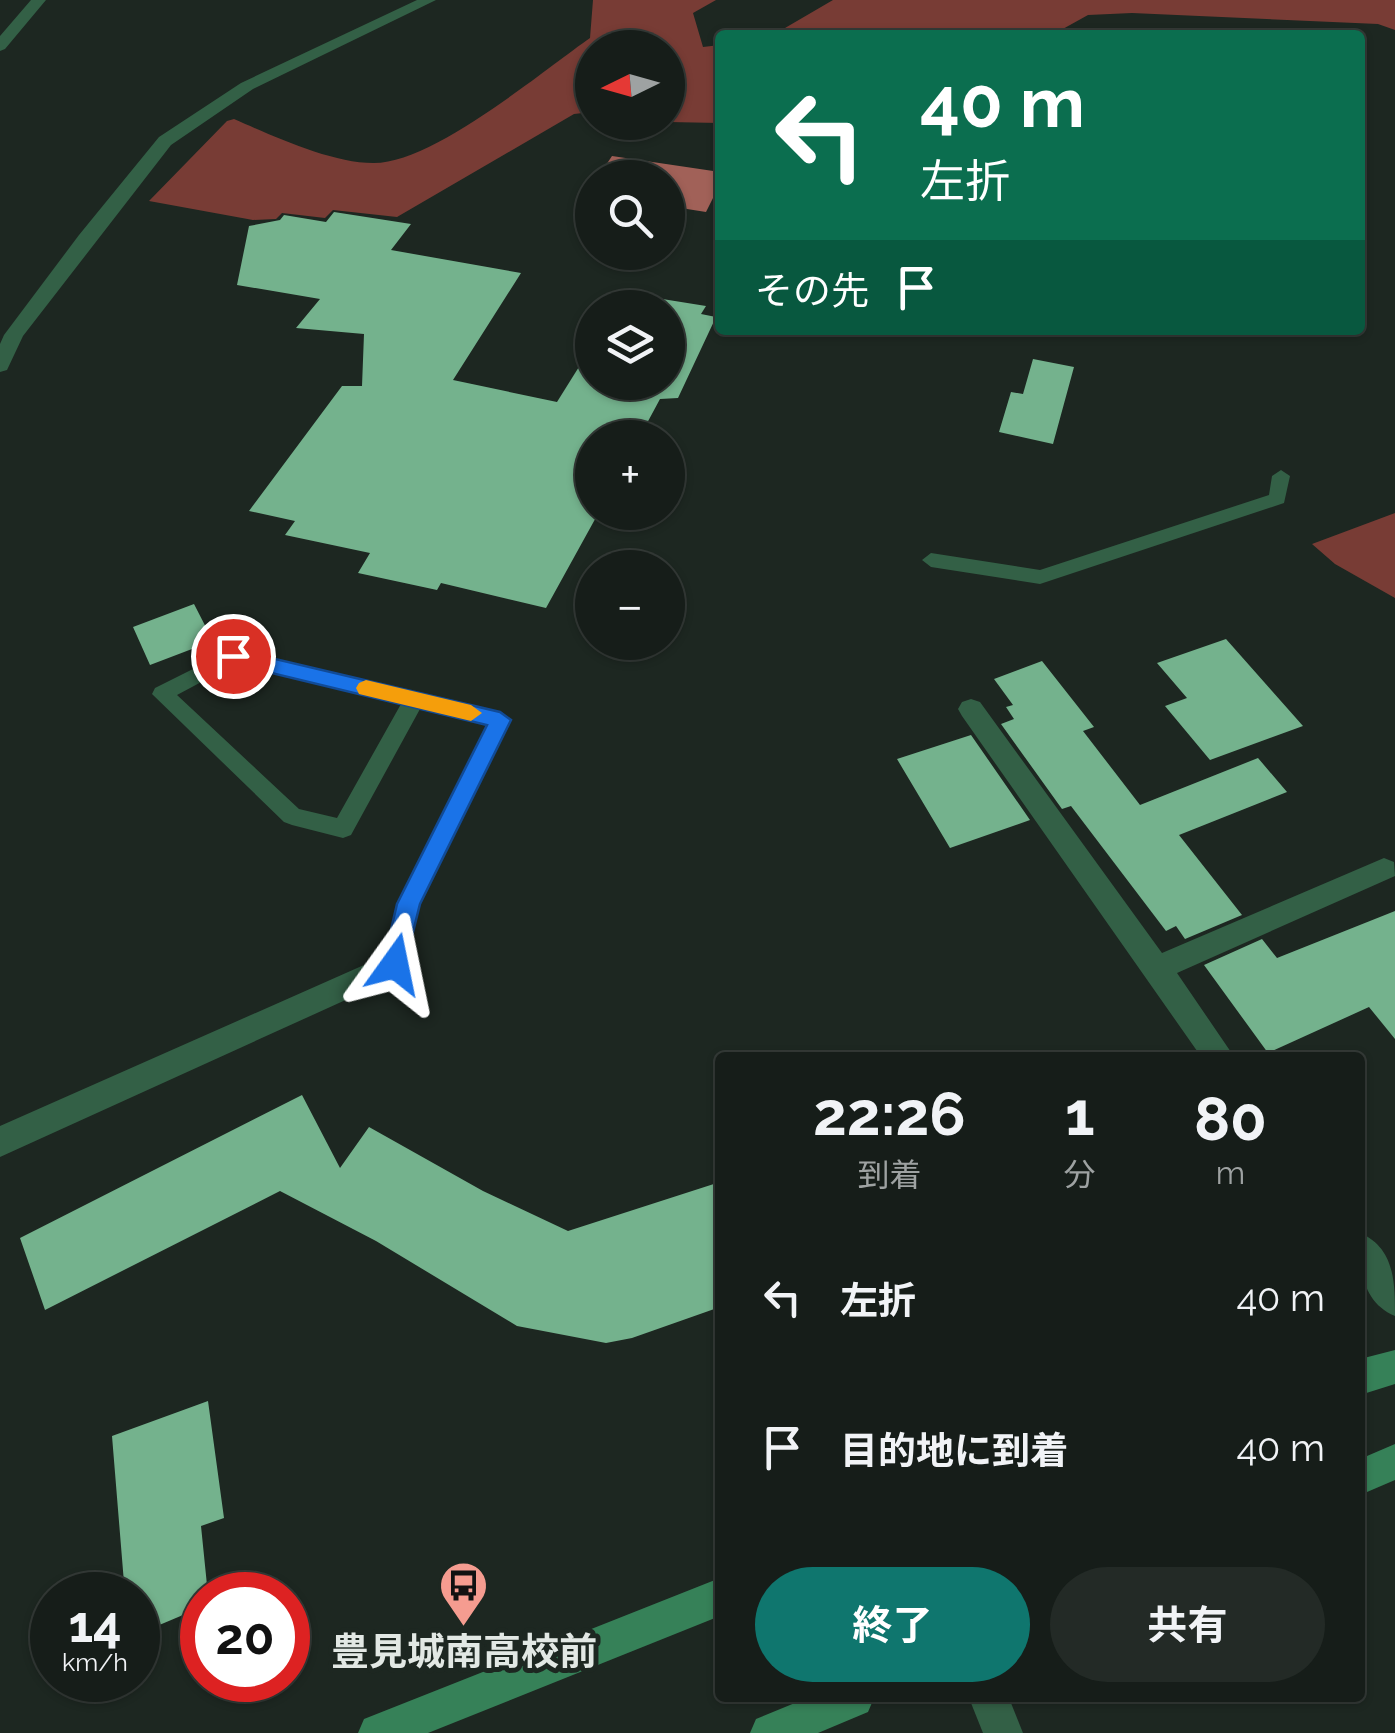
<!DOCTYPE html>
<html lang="ja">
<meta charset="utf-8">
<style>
:root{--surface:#161d19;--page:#232a26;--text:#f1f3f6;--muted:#9ea2a2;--line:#353b38;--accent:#0f766e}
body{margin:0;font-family:Raleway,"Noto Sans JP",sans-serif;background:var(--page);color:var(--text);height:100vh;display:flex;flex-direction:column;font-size:38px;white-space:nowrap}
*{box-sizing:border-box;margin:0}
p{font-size:32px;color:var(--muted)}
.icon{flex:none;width:55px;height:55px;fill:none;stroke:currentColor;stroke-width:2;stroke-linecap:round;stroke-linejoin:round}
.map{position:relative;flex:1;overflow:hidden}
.details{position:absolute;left:715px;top:1052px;width:650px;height:650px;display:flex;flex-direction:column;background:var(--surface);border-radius:10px;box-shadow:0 2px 8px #0004,0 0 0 2px var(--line)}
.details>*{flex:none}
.top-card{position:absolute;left:715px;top:30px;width:650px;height:305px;border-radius:10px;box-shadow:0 2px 8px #0004,0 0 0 2px var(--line);background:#0b6e4f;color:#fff;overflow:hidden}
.needle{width:65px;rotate:265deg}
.buttons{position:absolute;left:575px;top:30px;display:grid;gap:20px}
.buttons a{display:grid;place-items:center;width:110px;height:110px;border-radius:50%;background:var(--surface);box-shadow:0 2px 8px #0004,0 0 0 2px var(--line);font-size:50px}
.speed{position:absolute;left:30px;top:1572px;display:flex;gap:20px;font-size:50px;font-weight:700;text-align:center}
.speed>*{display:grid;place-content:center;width:130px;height:130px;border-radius:50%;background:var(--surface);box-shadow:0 2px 8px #0004,0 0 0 2px var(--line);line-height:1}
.speed small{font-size:25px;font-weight:400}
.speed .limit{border:15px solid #d22;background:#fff;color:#111}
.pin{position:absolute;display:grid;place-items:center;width:85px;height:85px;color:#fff;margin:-42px;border:5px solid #fff;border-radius:50%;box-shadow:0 2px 10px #0007}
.me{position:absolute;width:110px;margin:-55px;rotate:12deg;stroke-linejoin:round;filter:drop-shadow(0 0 8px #0008)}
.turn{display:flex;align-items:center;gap:35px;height:210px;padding:0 40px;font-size:45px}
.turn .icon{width:130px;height:130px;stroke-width:2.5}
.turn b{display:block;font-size:70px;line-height:85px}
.then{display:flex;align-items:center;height:95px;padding:0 40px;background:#0003;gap:20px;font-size:38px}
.eta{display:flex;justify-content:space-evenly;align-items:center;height:170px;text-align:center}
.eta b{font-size:60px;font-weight:700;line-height:70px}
.action{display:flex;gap:20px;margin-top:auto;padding:20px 40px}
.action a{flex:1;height:115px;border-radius:60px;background:var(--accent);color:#fff;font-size:40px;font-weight:700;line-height:115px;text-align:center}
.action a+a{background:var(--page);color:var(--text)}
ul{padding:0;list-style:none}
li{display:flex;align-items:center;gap:30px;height:150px;padding:0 40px}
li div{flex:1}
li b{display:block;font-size:38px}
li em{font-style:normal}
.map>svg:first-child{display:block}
</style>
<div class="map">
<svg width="1395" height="1733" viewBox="0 0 1395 1733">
<rect width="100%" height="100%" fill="#1d2721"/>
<path fill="#783c35" d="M593,0H716L693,13L703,47L720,45V123L668,122V48H592V112L574,114L397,217L333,210L325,218L282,213L276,219L253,220L149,201L227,121L234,119C273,136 331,163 373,163C432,164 540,73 590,38Z
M833,0H1395V30L1378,24L1132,13L1088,15L1052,35H773Z
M1395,513V598L1335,564L1312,544Z"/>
<path fill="#a16158" d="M612,156L720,172V184L706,212L668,206V178L598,177Z"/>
<path fill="#74b28d" d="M334,212L411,224L391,250L521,273L453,380L557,402L592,346V382H668V308H616L625,293L706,306L701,314L716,317L678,398L660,399L639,438H592V512H599L546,608L441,583L437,590L358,573L370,553L285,535L295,521L249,511L342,386H362L364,334L296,328L320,299L237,285L249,226L280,220L284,215L326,222Z
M1033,359L1074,367L1053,444L999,432L1011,392L1023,394Z
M194,604L213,641L150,665L133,627Z
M1226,639L1303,726L1210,760L1165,706L1187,698L1157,663Z
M1042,661L1094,727L1083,731L1140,805L1258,758L1287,792L1179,835L1242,915L1185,939L1176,926L1166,931L1071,806L1062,809L1001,724L1014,719L1006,707L1013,705L994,679Z
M971,735L1030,820L950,848L897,759Z
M1395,911V1039L1369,1007L1268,1053L1204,965L1262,939L1277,958Z
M302,1095L340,1168L369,1127L483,1191L568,1231L720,1182V1307L632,1338L606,1343L517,1326L376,1241L280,1191L45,1310L20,1238Z
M208,1401L224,1518L201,1526L208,1595H202V1607L138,1634V1595H125L112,1436Z"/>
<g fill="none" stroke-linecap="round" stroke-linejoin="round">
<path fill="#336046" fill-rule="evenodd" d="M1281,470L1290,476L1284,503L1040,584L931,567L922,560L931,553L1040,570L1269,495L1272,476Z
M233,649L500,712L510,720L419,904L403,971L395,975L387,971L383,964L397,904L487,725L420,709L351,835L343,838L292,825L284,822L152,694L155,688ZM235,664L401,704L337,818L299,809L177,695Z"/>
<path fill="#336046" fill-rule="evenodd" d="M31,0H46L5,49L0,51V36Z
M971,699L980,702L1162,953L1384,858L1394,862L1395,876L1177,973L1235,1058H1202L962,716L958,709L962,702Z
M1360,1233C1395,1248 1395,1283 1395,1316C1360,1301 1360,1266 1360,1233Z
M969,1698H1009L1023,1733H983Z"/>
<path fill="#336046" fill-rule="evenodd" d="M417,0H436L253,89L171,145L23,336L7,370L0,372V344L4,335L79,235L159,137L241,83Z
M373,961L383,965L388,974L383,983L0,1157V1126Z"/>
<path fill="#368158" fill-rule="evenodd" d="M1395,1350V1384L1360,1395V1359Z
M1395,1444V1480L1360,1495V1459Z
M720,1578V1616L428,1733H358L364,1719Z
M807,1698H874L868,1712L818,1733H750L756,1719Z"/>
</g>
<path fill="#1a73e8" stroke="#114b97" stroke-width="2.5" d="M233,649L500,712L511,720L420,904L403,972L395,975L387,972L383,964L397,904L487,725L226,662V651Z"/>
<path fill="#f59e0b" d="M366,680L471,705L482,713L471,721L359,694L356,688L359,683Z"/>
<defs>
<symbol id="bus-pin" viewBox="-11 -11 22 30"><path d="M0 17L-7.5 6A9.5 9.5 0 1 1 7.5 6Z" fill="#f59c90" stroke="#1d2721"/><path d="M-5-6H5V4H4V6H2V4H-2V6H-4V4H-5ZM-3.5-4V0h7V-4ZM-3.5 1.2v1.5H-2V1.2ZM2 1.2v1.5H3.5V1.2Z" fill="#111"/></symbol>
</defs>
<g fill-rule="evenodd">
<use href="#bus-pin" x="436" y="1558" width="55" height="75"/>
</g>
<g text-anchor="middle" stroke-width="10" stroke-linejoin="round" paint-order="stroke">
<g font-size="38" font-weight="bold" fill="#e2e8e4" stroke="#1d2721">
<text x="464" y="1665">豊見城南高校前</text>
</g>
</g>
</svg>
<div class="buttons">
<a><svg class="needle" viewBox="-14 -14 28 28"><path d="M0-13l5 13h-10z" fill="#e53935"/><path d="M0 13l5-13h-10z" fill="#9ea2a2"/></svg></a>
<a><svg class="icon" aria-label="search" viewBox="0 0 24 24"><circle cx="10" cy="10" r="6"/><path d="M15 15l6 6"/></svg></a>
<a><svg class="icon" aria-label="layers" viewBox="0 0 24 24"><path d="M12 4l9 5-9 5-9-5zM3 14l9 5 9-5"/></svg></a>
<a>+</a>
<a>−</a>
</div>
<div class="speed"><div>14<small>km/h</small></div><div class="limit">20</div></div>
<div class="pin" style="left:233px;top:656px;background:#d93025"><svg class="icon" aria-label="arrive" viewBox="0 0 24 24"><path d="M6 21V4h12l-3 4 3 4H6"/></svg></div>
<svg class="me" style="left:395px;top:964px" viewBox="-20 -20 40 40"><path d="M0-17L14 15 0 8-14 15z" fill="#1a73e8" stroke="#fff" stroke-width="4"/></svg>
<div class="top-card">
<div class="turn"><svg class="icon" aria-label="left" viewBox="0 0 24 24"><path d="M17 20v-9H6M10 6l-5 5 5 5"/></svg><div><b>40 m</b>左折</div></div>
<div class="then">その先<svg class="icon" aria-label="arrive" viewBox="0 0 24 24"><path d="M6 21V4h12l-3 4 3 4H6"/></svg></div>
</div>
<section class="details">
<div class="eta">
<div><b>22:26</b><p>到着</p></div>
<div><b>1</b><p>分</p></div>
<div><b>80</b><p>m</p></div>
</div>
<ul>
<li><svg class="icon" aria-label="left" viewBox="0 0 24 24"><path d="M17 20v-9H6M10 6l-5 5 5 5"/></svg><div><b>左折</b></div><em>40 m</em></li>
<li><svg class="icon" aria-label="arrive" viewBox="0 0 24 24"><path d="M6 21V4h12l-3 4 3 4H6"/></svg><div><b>目的地に到着</b></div><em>40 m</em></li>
</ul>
<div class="action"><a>終了</a><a>共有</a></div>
</section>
</div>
